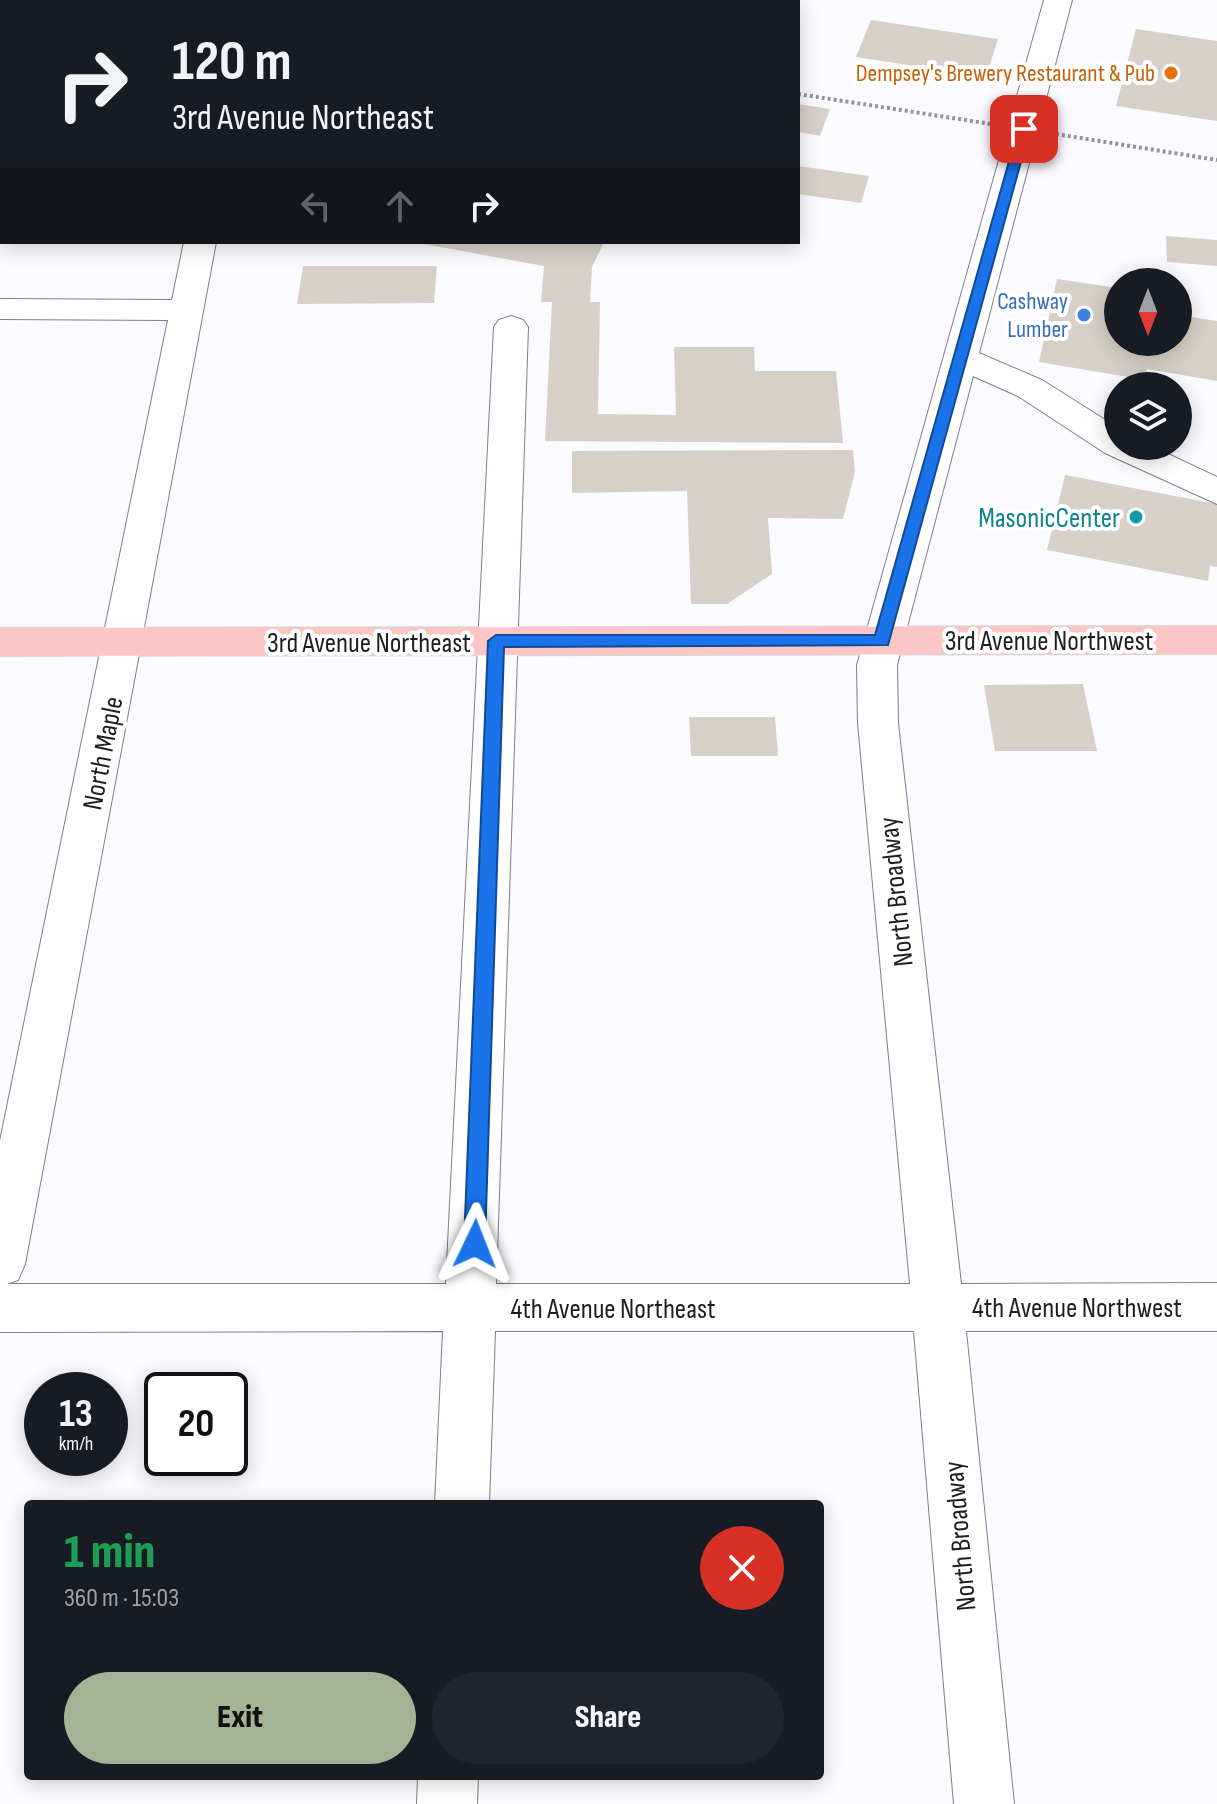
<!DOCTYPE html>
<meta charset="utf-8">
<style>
:root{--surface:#171b24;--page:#20242c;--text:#f1f3f6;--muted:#9ea1a6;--accent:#a4b393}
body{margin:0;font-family:"Sofia Sans Condensed",sans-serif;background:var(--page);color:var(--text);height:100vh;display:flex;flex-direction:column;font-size:30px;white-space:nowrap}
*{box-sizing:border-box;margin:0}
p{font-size:26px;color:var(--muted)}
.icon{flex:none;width:44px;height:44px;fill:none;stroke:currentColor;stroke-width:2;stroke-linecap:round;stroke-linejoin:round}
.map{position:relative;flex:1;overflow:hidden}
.details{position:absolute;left:24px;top:1500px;width:800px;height:280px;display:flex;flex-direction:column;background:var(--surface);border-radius:8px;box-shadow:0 4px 20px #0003}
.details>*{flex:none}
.guide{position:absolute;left:0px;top:0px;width:800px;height:244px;box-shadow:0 4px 20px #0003;background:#171b24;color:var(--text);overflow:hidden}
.needle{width:52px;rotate:180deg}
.controls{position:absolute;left:1104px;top:268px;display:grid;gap:16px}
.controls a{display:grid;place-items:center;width:88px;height:88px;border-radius:50%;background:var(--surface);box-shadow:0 4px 20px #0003;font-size:40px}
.speed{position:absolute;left:24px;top:1372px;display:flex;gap:16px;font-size:40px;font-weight:700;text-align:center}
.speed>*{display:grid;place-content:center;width:104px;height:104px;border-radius:50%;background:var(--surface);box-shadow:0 4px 20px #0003;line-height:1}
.speed small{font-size:20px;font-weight:400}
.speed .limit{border:4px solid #111;border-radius:12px;background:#fff;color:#111}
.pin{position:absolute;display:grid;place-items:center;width:68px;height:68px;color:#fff;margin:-34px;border-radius:16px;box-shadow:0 4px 12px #0006}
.me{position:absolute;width:88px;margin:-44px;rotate:2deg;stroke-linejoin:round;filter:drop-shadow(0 0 6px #0008)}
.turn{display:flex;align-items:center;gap:28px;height:168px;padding:0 40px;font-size:36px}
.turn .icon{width:104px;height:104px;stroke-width:2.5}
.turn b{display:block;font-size:56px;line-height:68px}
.lanes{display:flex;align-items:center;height:76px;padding:0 40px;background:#0003;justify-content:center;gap:40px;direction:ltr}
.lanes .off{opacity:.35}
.round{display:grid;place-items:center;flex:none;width:84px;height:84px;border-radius:42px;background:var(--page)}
.overview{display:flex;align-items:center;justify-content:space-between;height:136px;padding:0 40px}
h1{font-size:48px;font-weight:800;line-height:60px;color:#1e9e55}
.action{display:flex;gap:16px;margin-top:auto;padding:16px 40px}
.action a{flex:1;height:92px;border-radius:48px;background:var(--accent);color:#111;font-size:32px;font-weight:800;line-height:92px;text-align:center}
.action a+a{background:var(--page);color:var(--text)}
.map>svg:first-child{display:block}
</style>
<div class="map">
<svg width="1217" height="1804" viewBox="0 0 1217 1804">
<rect width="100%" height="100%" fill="#fafaff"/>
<path fill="#d7d0c8" d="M871,20L998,39L986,77L856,57Z
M1136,29L1217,41V121L1116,106Z
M798,104L830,109L820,136L798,132Z
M798,166L869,176L861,203L798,194Z
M1166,236L1217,240V266L1167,262Z
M413,242H604L592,267L590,302H600L598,414L676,415L674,347H754L755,371H836L843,443L545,441L552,302H541L544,266Z
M303,266H437L434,303L297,304Z
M1057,279L1118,288V342H1178V315L1217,321V381L1147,369L1146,380L1039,362Z
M853,450L855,472L843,519L768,518L772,574L727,604H691L687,491L572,493V451Z
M1065,475L1217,504V567L1210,566L1208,581L1047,550Z
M1083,684L1097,751H995L984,685Z
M689,717H775L778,756H691Z"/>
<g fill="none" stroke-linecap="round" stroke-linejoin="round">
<defs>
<path id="minor" d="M1044,0H1072L979,353L1042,380L1118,428V446H1151L1217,477V504L1105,453L1018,396L973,376L897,665L898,723L961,1284L1217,1283V1331H966L1014,1804H954L914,1331H495L489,1504H435L443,1331L0,1332V1141L168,320L0,319V299L172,300L184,242H216L25,1264L18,1280L7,1284H446L494,327L499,320L511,316L523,320L528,327L496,1284H910L858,723L857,665Z
M0,100H2V118H0Z
M418,1776H478L477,1804H417Z"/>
<path id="major" d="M1217,626V654L0,656V628Z"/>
</defs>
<use href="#minor" stroke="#7e7f88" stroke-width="2"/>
<use href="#major" stroke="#d6d6d7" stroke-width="2"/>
<path stroke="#939398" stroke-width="4" stroke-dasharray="3 3" stroke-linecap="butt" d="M798,94L991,124
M1056,134L1217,160"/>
<use href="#minor" fill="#fff" fill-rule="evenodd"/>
<use href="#major" fill="#fcc6c4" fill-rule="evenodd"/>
</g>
<path fill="#1a73e8" stroke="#114b97" stroke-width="2" d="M1019,126L1030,129L888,645L504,647L485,1244L482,1251L475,1254L467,1251L464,1244L488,641L496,635H875Z"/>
<circle fill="#e8710a" stroke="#fff" stroke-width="3" cx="1171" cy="73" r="8"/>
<circle fill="#3f7fe0" stroke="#fff" stroke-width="3" cx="1084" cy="315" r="8"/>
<circle fill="#0f9aa8" stroke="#fff" stroke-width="3" cx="1136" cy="517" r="8"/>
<g text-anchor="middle" stroke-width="8" stroke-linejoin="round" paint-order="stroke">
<g font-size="24" fill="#c56008" stroke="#fff" text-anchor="end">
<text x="1155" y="81">Dempsey's Brewery Restaurant &amp; Pub</text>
</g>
<g font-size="24" fill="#366cbe" stroke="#fff" text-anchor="end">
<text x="1068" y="309">Cashway<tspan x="1068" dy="28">Lumber</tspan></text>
</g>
<g font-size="28" fill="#0d838f" stroke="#fff" text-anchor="end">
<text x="1120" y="527">MasonicCenter</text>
</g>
<g font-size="28" fill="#1e1e22" stroke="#fff">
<text x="1049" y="650">3rd Avenue Northwest</text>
<text x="369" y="652">3rd Avenue Northeast</text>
<text transform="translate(102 753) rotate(-79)" y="10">North Maple</text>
<text transform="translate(895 892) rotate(-96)" y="10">North Broadway</text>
<text x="1077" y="1317">4th Avenue Northwest</text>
<text x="613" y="1318">4th Avenue Northeast</text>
<text transform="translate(959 1536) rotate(-95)" y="10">North Broadway</text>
</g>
</g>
</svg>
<div class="controls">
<a><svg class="needle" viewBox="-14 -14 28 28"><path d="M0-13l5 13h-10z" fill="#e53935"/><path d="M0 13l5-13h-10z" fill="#9ea1a6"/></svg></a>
<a><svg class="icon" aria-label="layers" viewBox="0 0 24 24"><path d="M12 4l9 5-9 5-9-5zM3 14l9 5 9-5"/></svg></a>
</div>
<div class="speed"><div>13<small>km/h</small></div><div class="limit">20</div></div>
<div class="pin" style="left:1024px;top:129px;background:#d93025"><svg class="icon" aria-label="arrive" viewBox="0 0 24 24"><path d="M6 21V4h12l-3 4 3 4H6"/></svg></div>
<svg class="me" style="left:475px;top:1244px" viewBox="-20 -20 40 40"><path d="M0-17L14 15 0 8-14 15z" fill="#1a73e8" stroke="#fff" stroke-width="4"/></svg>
<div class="guide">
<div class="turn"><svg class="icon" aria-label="right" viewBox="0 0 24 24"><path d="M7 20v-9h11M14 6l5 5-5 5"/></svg><div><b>120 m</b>3rd Avenue Northeast</div></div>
<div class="lanes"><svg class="icon off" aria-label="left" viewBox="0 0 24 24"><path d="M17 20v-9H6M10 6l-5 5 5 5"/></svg><svg class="icon off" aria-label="ahead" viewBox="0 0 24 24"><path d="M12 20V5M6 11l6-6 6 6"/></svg><svg class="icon" aria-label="right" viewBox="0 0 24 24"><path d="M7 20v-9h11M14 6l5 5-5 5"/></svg></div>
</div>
<section class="details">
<div class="overview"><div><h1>1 min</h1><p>360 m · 15:03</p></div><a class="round" style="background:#d93025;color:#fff"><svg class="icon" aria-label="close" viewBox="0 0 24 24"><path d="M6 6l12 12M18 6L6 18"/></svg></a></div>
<div class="action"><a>Exit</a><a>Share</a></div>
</section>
</div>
